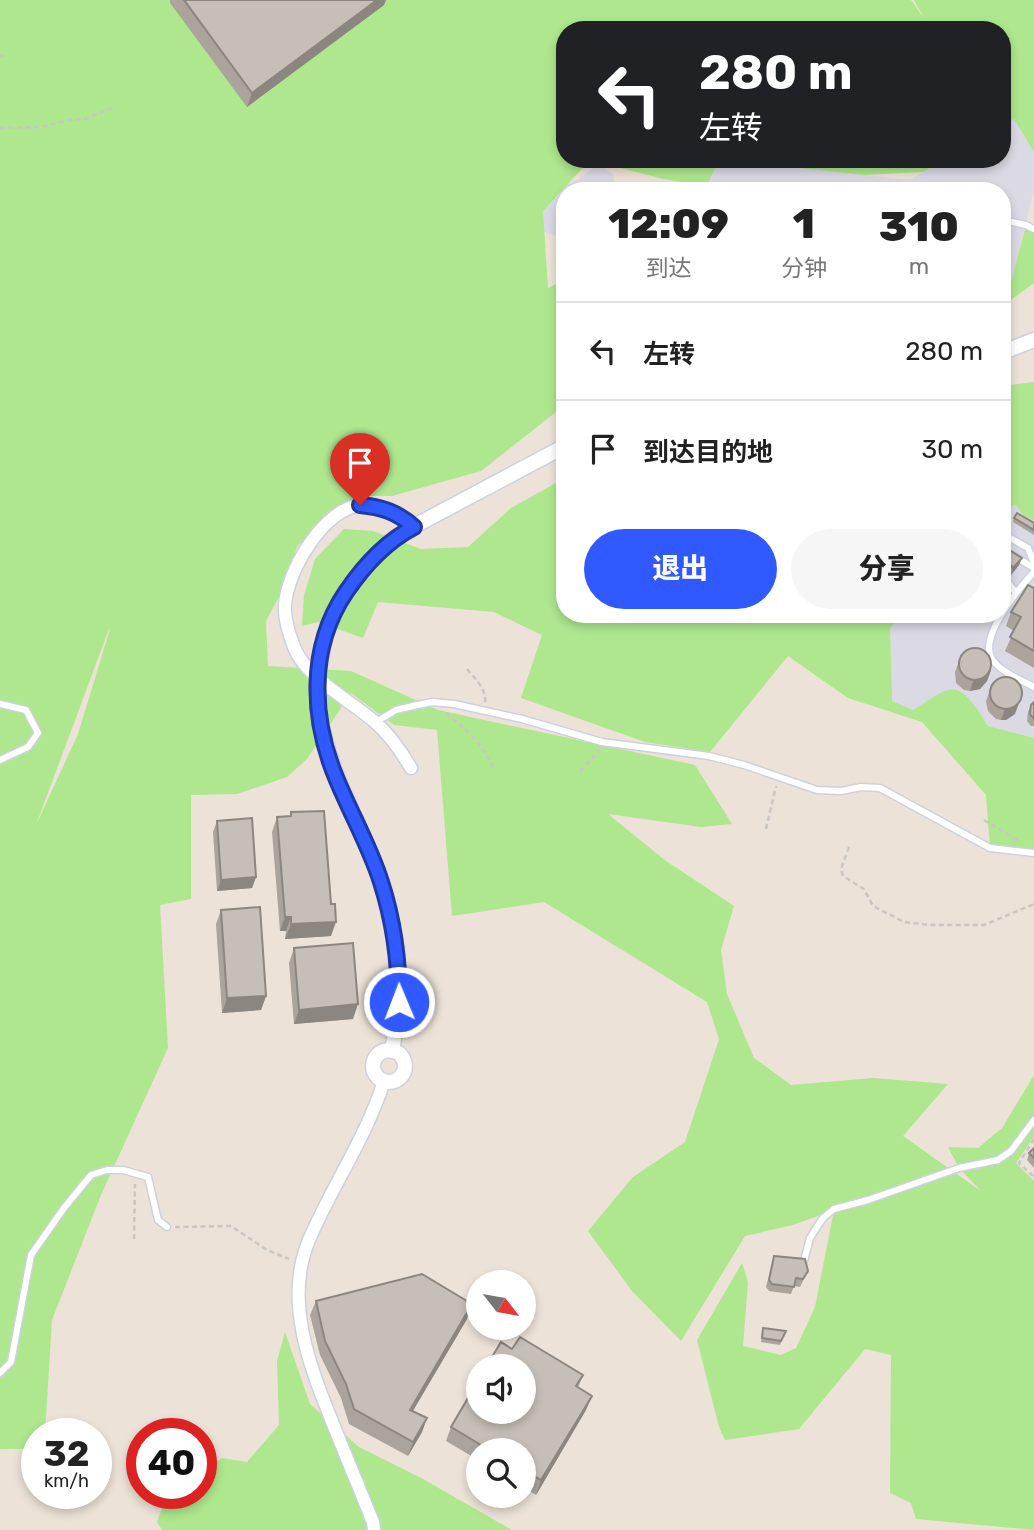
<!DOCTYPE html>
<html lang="zh">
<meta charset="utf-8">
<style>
:root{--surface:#fff;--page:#f6f6f6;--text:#222;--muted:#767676;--line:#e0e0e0;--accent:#305aff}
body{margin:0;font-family:Rubik,"Noto Sans SC",sans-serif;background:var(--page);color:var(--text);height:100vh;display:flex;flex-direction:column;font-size:26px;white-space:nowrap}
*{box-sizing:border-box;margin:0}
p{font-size:23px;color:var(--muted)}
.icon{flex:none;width:38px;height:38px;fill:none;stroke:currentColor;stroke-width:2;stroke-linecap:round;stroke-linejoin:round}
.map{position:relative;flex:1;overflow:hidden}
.side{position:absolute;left:556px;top:182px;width:455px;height:441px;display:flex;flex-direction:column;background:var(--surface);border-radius:28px;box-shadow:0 4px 10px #0003}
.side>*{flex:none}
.banner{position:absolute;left:556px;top:21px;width:455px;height:147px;border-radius:28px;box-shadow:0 4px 10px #0003;background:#202124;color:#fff;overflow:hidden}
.needle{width:46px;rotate:121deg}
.fabs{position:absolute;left:466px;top:1270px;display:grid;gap:14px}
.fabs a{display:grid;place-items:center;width:70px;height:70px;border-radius:50%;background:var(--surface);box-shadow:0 4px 10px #0003;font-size:35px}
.speed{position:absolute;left:21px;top:1418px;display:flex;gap:14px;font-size:35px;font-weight:700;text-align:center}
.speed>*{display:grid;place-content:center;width:91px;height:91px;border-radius:50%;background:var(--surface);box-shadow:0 4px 10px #0003;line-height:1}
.speed small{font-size:18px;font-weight:400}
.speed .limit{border:10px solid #d22;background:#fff;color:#111}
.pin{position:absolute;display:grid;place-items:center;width:60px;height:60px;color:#fff;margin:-72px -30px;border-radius:50% 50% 50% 0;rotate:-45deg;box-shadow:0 0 7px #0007}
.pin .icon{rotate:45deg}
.me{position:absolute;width:77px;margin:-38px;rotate:359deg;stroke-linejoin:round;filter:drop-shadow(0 0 5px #0008)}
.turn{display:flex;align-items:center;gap:24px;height:147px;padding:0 28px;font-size:32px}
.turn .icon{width:91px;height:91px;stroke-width:2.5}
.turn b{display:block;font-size:49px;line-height:60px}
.eta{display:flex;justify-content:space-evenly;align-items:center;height:119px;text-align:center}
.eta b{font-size:42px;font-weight:800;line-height:49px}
.action{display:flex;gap:14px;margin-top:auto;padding:14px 28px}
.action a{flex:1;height:80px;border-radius:42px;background:var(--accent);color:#fff;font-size:28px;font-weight:800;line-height:80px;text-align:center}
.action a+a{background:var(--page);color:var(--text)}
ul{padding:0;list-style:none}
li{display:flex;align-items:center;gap:21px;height:98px;padding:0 28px;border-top:2px solid var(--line)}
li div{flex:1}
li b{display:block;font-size:26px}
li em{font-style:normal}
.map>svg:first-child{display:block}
</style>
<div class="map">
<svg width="1034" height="1530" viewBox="0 0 1034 1530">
<rect width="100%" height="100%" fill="#ece2d7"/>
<path fill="#dbd9e3" d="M1014,119L1034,152L1033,193L1010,287L1003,288V191H705L719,159L910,180L945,159H1003V125Z
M598,165L613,174L616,188L663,191H565V261L562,260L565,239L532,228L547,178L571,184Z
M1015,503L1024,516L1034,520V738L988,726L971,700L949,690L913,710L891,701L890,628L902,614H1003V511Z"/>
<path fill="#aee78e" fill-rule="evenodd" d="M0,0H170V3L381,0H911L924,18L914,0H1034V152L1014,119L1003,125V30H982L981,24L933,30H565V159H945L923,172L864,175L719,159L707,186L663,179L590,160L543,211L548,288L565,280V405L481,471L392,496H359L327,515L297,547L281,593L266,621L268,666L351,671L438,710L695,765L732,824L701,827L608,814L666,861L734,906L721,950L727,994L754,1058L791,1085L873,1078L948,1084L903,1136L981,1191L959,1168L948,1147L978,1148L1002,1128L1034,1075V1136L1016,1163L1034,1181V1530L916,1519L911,1503L890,1493L891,1355L865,1349L799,1429L725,1440L719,1427L697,1340L742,1263L748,1282L743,1346L781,1355L796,1348L815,1307L834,1210L793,1225L745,1236L681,1341L632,1291L588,1231L633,1177L685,1142L719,1039L707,1002L544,902L452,916L437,730L394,725L351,693L307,759L287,777L237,794L191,795V899L160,905L168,1048L101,1195L52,1320L45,1433H37V1449H0ZM110,629L78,734L36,825L109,629Z
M1026,225L1034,231V283L1003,306V288L1010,286Z
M1034,382V520L1024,516L1015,504L1003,511V386Z
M565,478V614H902L890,628L892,701L913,710C924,704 937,693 948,690C966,685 980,714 988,726L1034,738V851L990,848L986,795L922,722L848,698L788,656L710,752L645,742L521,698L542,635L494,612L378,602L363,638L318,622L302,626L304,595L315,559L344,529L373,531L421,549L468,547L511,508Z
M285,1332L310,1404L359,1447L423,1479L512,1530H162L157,1522C169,1490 168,1493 201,1493V1473L222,1458L247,1462L279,1425L277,1361Z"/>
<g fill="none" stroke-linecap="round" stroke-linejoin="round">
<defs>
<path id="service" d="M731,191L739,189L767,191
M1003,220L1026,225L1034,229
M1003,534L1028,548L1034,563
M1003,549L1034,568
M1034,572C1019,588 978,637 992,659C1000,672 1022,680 1034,687
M1003,576L1016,593
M0,704L26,710L38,733L28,747L0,760
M376,722L396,710L413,706L432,702L454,704L522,719L602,742L709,756L744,765L817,790L841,791L861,787L880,788L990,848L1034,853
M804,1261L810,1238L815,1230L823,1218L834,1209L868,1200L959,1168L998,1160L1011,1151L1034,1120
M0,1373L11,1362L31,1255L64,1208L91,1175L107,1170H123L148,1177L158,1220L167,1227"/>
<path id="minor" d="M411,768C401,751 390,735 375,722C350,700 306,678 294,647C289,634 284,619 285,605C287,571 324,508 361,505C382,504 399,514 414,527
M374,1530L373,1522C361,1493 349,1463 337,1434C313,1374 282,1304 309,1240C332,1186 366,1138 384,1081"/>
<path id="tertiary" d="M1003,352L1034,340
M377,554L405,531L565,446
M319,712C329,770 353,810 374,862C398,924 404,986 392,1051
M373 1066a16 16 0 1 1 32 0a16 16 0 1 1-32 0Z"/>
</defs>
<use href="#service" stroke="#ccd1e2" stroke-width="9"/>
<use href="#minor" stroke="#ccd1e2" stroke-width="15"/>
<use href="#tertiary" stroke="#ccd1e2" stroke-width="17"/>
<path stroke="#c7c7c7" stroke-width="2.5" stroke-dasharray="5 3.5" stroke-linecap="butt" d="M0,56H4
M0,128L42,127L68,120L85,119L114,107
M467,669C476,680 487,689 485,704
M446,713C465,729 483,743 493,767
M580,771L600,750
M984,820L1019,841
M766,829L776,786
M849,847L841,869L843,876L864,889L873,906L904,922L932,925H984L1034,904
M1034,1139L1019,1163L1034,1177
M175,1227L231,1226L267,1250L289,1259
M134,1239L135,1184"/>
<use href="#service" stroke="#fff" stroke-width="6"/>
<use href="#minor" stroke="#fff" stroke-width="12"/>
<use href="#tertiary" stroke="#fff" stroke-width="14"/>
<defs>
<path id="tertiary-bridge" d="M319,712C314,642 329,606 377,554"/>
</defs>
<use href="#tertiary-bridge" stroke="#ccd1e2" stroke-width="17" stroke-linecap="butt"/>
<use href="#tertiary-bridge" stroke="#fff" stroke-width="14"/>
</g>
<path fill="#aaa49d" d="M170,0H386L384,5L247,107L170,3Z
M1014,518L1034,523V535L1013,522Z
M1003,546L1022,558L1019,565L1011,575L1003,565Z
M1034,588V668L1005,651L1014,631L1006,626L1011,612Z
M959,661L991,670L987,681L980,689L970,691L964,690L956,683L955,672Z
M990,690L1015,714L1006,720H1001L996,719L988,711L986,701Z
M1034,702V726H1031L1027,721L1028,712L1031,705Z
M291,812L331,936L285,939L286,931H280L272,832L277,817L290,816Z
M217,821L256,877L252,888L217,891L213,832Z
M221,910L266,996L261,1010L222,1013L216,924Z
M294,948L353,1019L294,1024L289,963Z
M1034,1148V1168L1027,1160L1029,1153Z
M774,1256L808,1271L800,1287L794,1286L791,1294L769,1291L766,1287Z
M316,1301L467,1319L413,1411L427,1418L422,1432L408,1456L349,1424L341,1398L320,1355L310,1315Z
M763,1328L786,1331L780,1345L761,1342Z
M512,1349L583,1375L578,1388L586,1410L536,1495L523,1487V1451H478V1460L446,1441L451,1427Z"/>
<path fill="#8b8680" d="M377,0H386L384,5L247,107L252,93Z
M1022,558L1019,565L1011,575L1013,568Z
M991,670L987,681L980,689L970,691L973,681Z
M1019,703L1015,714L1006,720H1001L1005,709Z
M256,877L252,888L217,891L221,880Z
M285,917H291L286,931H280Z
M336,922L331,936L285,939L291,924Z
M266,996L261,1010L222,1013L227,998Z
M358,1004L353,1019L294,1024L299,1010Z
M472,1304L467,1319L405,1424L410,1410Z
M592,1396L586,1410L536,1495L541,1480Z
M427,1418L422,1432L408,1456L413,1442Z"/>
<path fill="#c6bfb7" stroke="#8b8680" stroke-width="2" d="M184,0H377L252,93Z
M1017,513L1034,523V530L1014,518Z
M1003,546L1022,558L1013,568L1003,555Z
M1028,585L1034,588V651L1010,637L1021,617L1011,612Z
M959 664a16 16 0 1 1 32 0a16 16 0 1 1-32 0Z
M990 693a16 16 0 1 1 32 0a16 16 0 1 1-32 0Z
M1034,702V719L1030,714L1031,705Z
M324,811L331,904H335L336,922L291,924V917H285L277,817L291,816V812Z
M252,818L256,877L221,880L217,821Z
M260,907L266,996L227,998L221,910Z
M353,943L358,1004L299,1010L294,948Z
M1034,1148V1158L1029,1153Z
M774,1256L805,1259L808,1271L803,1279L796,1278L794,1287L772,1284L769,1280Z
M422,1274L472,1304L410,1410L427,1418L413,1442L354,1409L346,1384L325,1341L316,1301Z
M763,1328L786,1331L781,1341L762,1338Z
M520,1337L583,1375L576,1386L592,1396L541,1480L523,1470V1451H491L451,1427L478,1381V1412H523V1367H486L501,1342L512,1349Z"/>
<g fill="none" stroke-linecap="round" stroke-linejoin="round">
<defs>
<path id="route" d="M360,505C382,507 397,512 414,527C387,541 363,567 346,592C308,648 311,719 337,780C351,814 370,847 381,882C394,922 399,961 399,1002"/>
</defs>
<use href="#route" stroke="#1f3aa6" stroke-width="18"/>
<use href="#route" stroke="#305aff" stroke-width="12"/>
</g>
</svg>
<div class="fabs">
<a><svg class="needle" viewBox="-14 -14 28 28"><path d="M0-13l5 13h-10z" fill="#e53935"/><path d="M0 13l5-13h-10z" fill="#767676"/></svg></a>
<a><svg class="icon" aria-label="sound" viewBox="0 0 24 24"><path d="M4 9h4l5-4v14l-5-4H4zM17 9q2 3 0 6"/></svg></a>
<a><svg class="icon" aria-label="search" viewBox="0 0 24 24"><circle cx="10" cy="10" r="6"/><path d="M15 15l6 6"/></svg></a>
</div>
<div class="speed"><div>32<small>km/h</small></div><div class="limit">40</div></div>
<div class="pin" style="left:360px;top:505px;background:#d93025"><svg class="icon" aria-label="arrive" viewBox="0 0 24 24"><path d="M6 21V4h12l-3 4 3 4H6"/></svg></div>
<svg class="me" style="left:399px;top:1002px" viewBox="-20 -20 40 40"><circle r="17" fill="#305aff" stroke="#fff" stroke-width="3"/><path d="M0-11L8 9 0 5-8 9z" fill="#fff"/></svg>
<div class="banner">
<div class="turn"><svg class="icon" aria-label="left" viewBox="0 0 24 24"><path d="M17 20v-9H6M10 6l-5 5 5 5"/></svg><div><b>280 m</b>左转</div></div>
</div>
<section class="side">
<div class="eta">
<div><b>12:09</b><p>到达</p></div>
<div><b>1</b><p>分钟</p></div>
<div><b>310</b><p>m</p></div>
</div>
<ul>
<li><svg class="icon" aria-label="left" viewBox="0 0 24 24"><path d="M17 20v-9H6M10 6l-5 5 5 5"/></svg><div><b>左转</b></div><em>280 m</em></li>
<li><svg class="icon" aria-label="arrive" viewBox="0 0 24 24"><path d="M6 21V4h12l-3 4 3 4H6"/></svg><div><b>到达目的地</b></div><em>30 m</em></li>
</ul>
<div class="action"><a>退出</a><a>分享</a></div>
</section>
</div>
